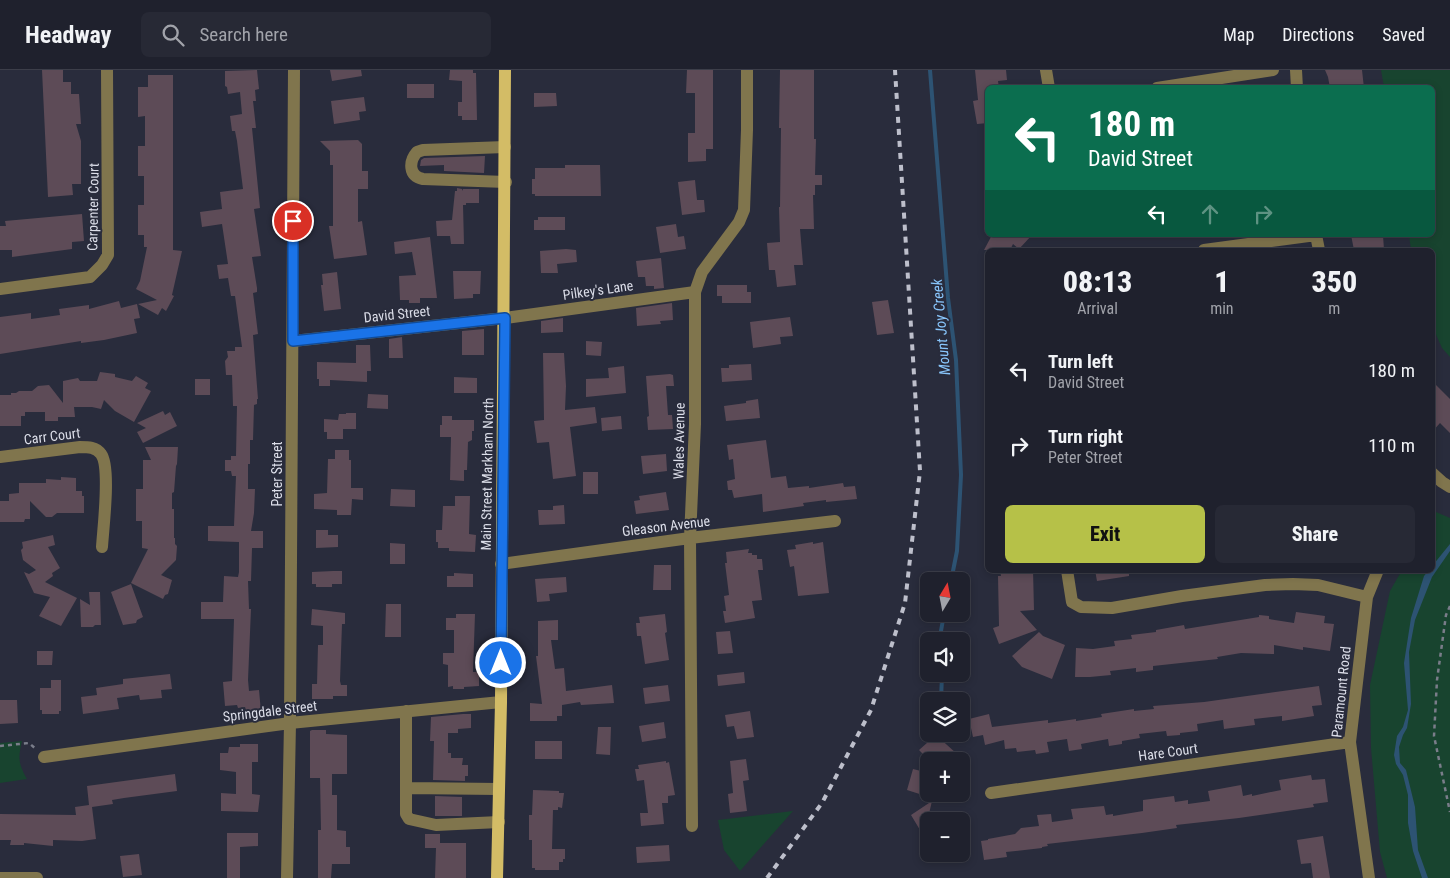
<!DOCTYPE html>
<meta charset="utf-8">
<style>
:root{--surface:#1f212d;--page:#272935;--text:#f1f3f6;--muted:#a1a3aa;--line:#3c3e49;--accent:#b6c148}
body{margin:0;font-family:"Roboto Condensed",sans-serif;background:var(--page);color:var(--text);height:100vh;display:flex;flex-direction:column;font-size:19px;white-space:nowrap}
*{box-sizing:border-box;margin:0}
p{font-size:16px;color:var(--muted)}
.icon{flex:none;width:28px;height:28px;fill:none;stroke:currentColor;stroke-width:2;stroke-linecap:round;stroke-linejoin:round}
.map{position:relative;flex:1;overflow:hidden}
.details{position:absolute;left:985px;top:178px;width:450px;height:325px;display:flex;flex-direction:column;background:var(--surface);border-radius:8px;box-shadow:0 2px 8px #0003,0 0 0 1px var(--line)}
.details>*{flex:none}
.guide{position:absolute;left:985px;top:15px;width:450px;height:152px;border-radius:8px;box-shadow:0 2px 8px #0003,0 0 0 1px var(--line);background:#0b6e4f;color:#fff;overflow:hidden}
.needle{width:32px;rotate:10deg}
.controls{position:absolute;left:920px;top:502px;display:grid;gap:10px}
.controls a{display:grid;place-items:center;width:50px;height:50px;border-radius:8px;background:var(--surface);box-shadow:0 2px 8px #0003,0 0 0 1px var(--line);font-size:25px}
.pin{position:absolute;display:grid;place-items:center;width:42px;height:42px;color:#fff;margin:-21px;border:2px solid #fff;border-radius:50%;box-shadow:0 1px 5px #0007}
.me{position:absolute;width:55px;margin:-28px;rotate:0deg;stroke-linejoin:round;filter:drop-shadow(0 0 4px #0008)}
.turn{display:flex;align-items:center;gap:18px;height:105px;padding:0 20px;font-size:22px}
.turn .icon{width:65px;height:65px;stroke-width:2.5}
.turn b{display:block;font-size:35px;line-height:42px}
.lanes{display:flex;align-items:center;height:48px;padding:0 20px;background:#0003;justify-content:center;gap:25px;direction:ltr}
.lanes .off{opacity:.35}
.eta{display:flex;justify-content:space-evenly;align-items:center;height:85px;text-align:center}
.eta b{font-size:30px;font-weight:800;line-height:35px}
.cta{display:flex;gap:10px;margin-top:auto;padding:10px 20px}
.cta a{flex:1;height:58px;border-radius:8px;background:var(--accent);color:#111;font-size:20px;font-weight:800;line-height:58px;text-align:center}
.cta a+a{background:var(--page);color:var(--text)}
ul{padding:0;list-style:none}
li{display:flex;align-items:center;gap:15px;height:75px;padding:0 20px}
li div{flex:1}
li b{display:block;font-size:19px}
li em{font-style:normal}
header{display:flex;align-items:center;gap:30px;box-sizing:border-box;height:70px;padding:0 25px;background:var(--surface);border-bottom:1px solid var(--line)}
header strong{font-size:24px}
nav{display:flex;gap:28px;margin-inline-start:auto;font-size:18px}
.search{width:350px;height:45px;background:var(--page);display:flex;align-items:center;gap:12px;box-sizing:border-box;padding:0 18px;border-radius:8px;color:var(--muted);font-size:19px}
.map>svg:first-child{display:block}
</style>
<header>
<strong>Headway</strong>
<div class="search"><svg class="icon" aria-label="search" viewBox="0 0 24 24"><circle cx="10" cy="10" r="6"/><path d="M15 15l6 6"/></svg>Search here</div>
<nav><a>Map</a><a>Directions</a><a>Saved</a></nav>
</header>
<div class="map">
<svg width="1450" height="808" viewBox="0 0 1450 808">
<rect width="100%" height="100%" fill="#292c3c"/>
<path fill="#18442f" d="M1381,0H1450V287L1442,278L1433,258L1432,180H1411L1409,165H1432V18L1384,17Z
M1436,442L1450,448V808H1387L1380,782L1371,678L1370,615L1390,521L1402,500H1432L1433,448Z
M22,671C18,688 18,693 27,709L0,713V673Z
M793,741L740,801L724,780L718,750Z"/>
<path fill="#2d5373" d="M1450,474V481L1432,507L1415,550L1409,582L1411,634L1407,658L1403,665L1399,677L1400,693L1406,700L1415,737L1418,780L1428,808H1422L1413,781L1408,753V725L1403,705L1396,694L1394,685L1397,666L1403,657L1408,640L1404,593L1411,548L1424,506L1429,500H1432L1433,495Z"/>
<g fill="none" stroke-linecap="round" stroke-linejoin="round">
<path stroke="#2d5373" stroke-width="4" d="M930,0L948,228L956,290L961,405L957,481L951,511
M942,571L941,561L944,544
M941,631L942,604"/>
</g>
<path fill="#5d4b57" d="M42,0H63V12H71V24H79L81,54H76L81,71V114H72L73,125L48,127Z
M257,0L259,19L255,20L256,31H253L256,58H252L260,138L254,139L261,186L252,187L257,218V222L253,223L258,264L253,265L258,329H257V334L254,335L253,370H250V394H248V419H255L254,443L251,461H263V478H252L251,511H248L249,539H251L248,610L249,621L259,620L261,642L247,643L245,637L238,638L237,635L225,636L223,612L232,611L234,549H201V532H223L224,506L238,507L239,502V472L208,471V456H234L236,406H232L231,401H225V390H231V386H236L237,336H233L232,305H226L225,291L228,287L227,281H235V277H242L235,226H231L228,208L219,209L217,195L228,194L222,154L202,157L200,142L222,139L220,122L243,119L237,71L235,61H232L230,46L242,44L240,22L228,24L227,17L225,16V1Z
M330,0H361L362,6L332,11Z
M450,0H473V3H476L477,50H462V46H458V32H462V11L449,10Z
M687,0H713V79H706V91L688,92V63H695V23H686Z
M780,0H814V69H816L815,105H822V115H815V125H813L814,159H800L803,195H794L796,215L777,217L775,200H769L767,173L780,172L779,137H780L781,58H779Z
M975,0H1006L1007,10L998,11L999,18H988V53L977,54L973,31L978,30Z
M1325,0H1362L1364,18H1330L1328,7Z
M148,5H173V180L182,181L172,225L174,226L166,241L162,238L158,245L138,234L157,230L136,219L140,211L147,177H144V165H138V135H144V106H138V76H145V46L138,47V17H148Z
M407,14H434V28H407Z
M534,23H556L557,36L534,37Z
M364,27L366,41L359,42L360,50L334,54L331,31Z
M358,70L362,74V101H368V119H358V152L362,151L367,185L334,189L329,156H333V95H330V81L320,71Z
M485,86L484,103L444,101V95L420,96L421,90L424,88Z
M565,95H600L601,126H535V124H532V109H535V98H565Z
M695,110L697,130H704L705,142L682,145L678,112Z
M457,118L462,119V121L463,119H479V133H466V135H463L464,174H451L450,166H437L436,151L452,150L455,121H457Z
M82,144L84,171L72,172V179L12,187V180H0V156H6L5,151Z
M538,147H565V160H534V150H538Z
M676,154L678,167L684,166L686,179L660,183L656,157Z
M992,165H1032L1019,179L1013,174L1010,180H984Z
M1351,165H1383L1384,180H1354Z
M430,167L437,228H420V233H409V230H400L399,206L416,205L412,182L395,184L394,172Z
M566,179L576,180L577,192L557,194L558,203H541L540,181Z
M661,188L664,218L654,219V216H646L645,207H638L636,191Z
M453,201H481L480,224H473V228L454,229Z
M337,202L341,239L324,241L321,215H323L322,204Z
M717,215H747V222H751V233H722V226H717Z
M888,230L894,263L877,265L872,232Z
M119,231L121,238L137,234L140,248L134,249L137,263L104,270L81,273V271L0,284V247L31,243V249L60,245L59,239L89,235V239Z
M672,233L673,250L660,251L661,254L637,256L636,238Z
M790,247L793,266L780,267L781,274L753,278L750,252Z
M563,248V262L541,263V251Z
M484,259V285H462V261Z
M402,267L403,288H389V269Z
M586,271L602,272L601,286L586,285Z
M356,275H370L371,301H367V312L330,310V316H319V309H317V292L356,293Z
M543,283H564L566,316L565,340L595,337L597,353L570,357L576,406L553,409L549,372L537,373L534,351L544,350Z
M751,294L752,310L722,312L721,298H729V295Z
M624,296L626,323L586,327V309L609,308L608,298Z
M100,302L115,304V307L132,311L136,306L148,313L145,318L151,321L134,352L115,341L104,330L101,339L92,337H74L75,347H58V351H45V342H25V346H21V356H0V325H11V323H16L19,321H32L38,316L49,315L63,333V311L78,308L80,311H97Z
M670,304L673,305L674,316H666L668,345H672L673,359L648,360L647,347L649,346L646,306Z
M454,307L477,308V323H454Z
M195,309H210V325H195Z
M1432,311L1450,329V363L1440,353L1432,362Z
M368,324L388,325V339L367,338Z
M758,329L760,348L726,351L724,336L746,333V331Z
M163,341L165,345L170,342L177,356L143,373L137,362L146,358L137,353Z
M346,343H356V359H343V369H327V362H324V349L338,350L339,344H346Z
M442,346H452V350H474V361H472V370L468,372L467,400H464V411L450,410L451,367H440V355H442Z
M621,346L622,359L602,361L601,348Z
M766,370L771,408L786,406L788,418L809,416V418L843,413L844,417L855,416L857,429L826,432V430L803,433L804,436L763,442L762,424L734,428L732,420H728L727,411L735,409L733,389L729,390L727,375Z
M145,377H178L177,394L176,396L174,422L172,423V439H174V468H175V474L177,476L176,490L161,505L172,510L168,524L165,525L163,529L131,513L148,479L142,478V451H136V419H143V390H151Z
M335,380H349V390H351V418H363V430L352,429L351,445H337V440L314,439V424L327,423L328,389H335Z
M666,384L667,401L643,404L641,386Z
M583,402H598V424H583Z
M61,407L76,408V421H82V426H84V443H57L52,447H46L30,431V449H25L24,452H0V431H9V424L19,423V413H46V409L61,410Z
M391,419L415,420V437L390,436Z
M666,422L669,440L636,444L634,431L640,430L639,426Z
M455,426H470L469,464L476,465L475,482L449,481V478H438V472H436V460H442L443,436H455Z
M564,435L565,454L539,455L538,440H553V436Z
M316,460H328V465H338V477L316,478Z
M53,465L55,475L48,477L60,498L52,503L53,506L45,512L77,528L61,556L39,546L50,527L34,523L24,502L29,504L36,500L23,490L21,480L23,478L22,472Z
M813,472V474L823,472L829,523L798,526L794,496L790,497L787,480L796,479L795,475Z
M390,473L405,474V494H390Z
M749,479L748,483H752V485H757V489H762L763,500H758L762,530L752,531L755,548L725,553L723,541H726L724,526L729,525L725,493H727L726,482Z
M654,495H671V520H653Z
M1000,500H1033L1034,540L1020,541L1037,560L999,574L993,558L999,556L998,506H1001Z
M1095,500H1129V506L1097,511Z
M333,501H342V514H332V517H316V514H312V502Z
M454,503L473,504V517H447V506H454Z
M566,507L567,522L549,524L550,531L537,532L535,509Z
M131,514L143,547L137,550L136,553L123,555L111,522Z
M89,522H100L101,555H95L93,557H81L80,529L90,535Z
M386,534H401V567H385Z
M312,539L345,543V554H342L340,611L341,615H347V626H333V629H312V614H317L318,575H323V556L311,555Z
M1296,542L1325,546L1324,553L1334,554L1330,581L1303,577V580L1274,575V584L1241,583L1217,587L1218,589L1153,596V600L1136,602V598L1110,601L1111,605L1090,607H1075L1076,578L1093,579L1115,576L1114,571L1132,569L1131,565L1156,562V560L1184,555L1185,559L1259,547V545L1269,546V549L1294,553Z
M456,544H475L473,602H479V616L464,617V619H453V616L448,617V595L443,594V583H454V560H446V548H456Z
M665,544L667,562L665,563L669,590L645,594L641,566H637L636,553H640L639,547Z
M558,550V570H551L555,599L564,598L566,621L612,615L614,633L581,635L580,632L562,635V646H557V651H530V633L542,634L536,586H538V551Z
M730,561L733,583L718,584L716,562Z
M1039,562L1043,566L1065,575L1052,609L1022,597L1012,586Z
M37,581H53L52,595H37Z
M744,602L745,613L718,616L717,605Z
M170,604L172,619L161,620L162,628L140,630L139,625L117,628L119,639L83,644L81,627L97,625L96,618L123,614V609Z
M51,610H61V641H59V644H42V640H40V618H51Z
M668,615L670,631L645,634L643,618Z
M1319,616L1322,635L1312,636L1314,646L1282,651V646L1254,649L1255,655L1224,659L1223,650L1197,654L1198,661L1180,663V665L1167,666L1166,661L1139,664L1140,668L1122,671V674L1109,676L1108,669L1081,674L1082,679L1069,681L1067,669L1047,672L1049,682L1036,684L1035,680L1017,682L1016,678L1005,679L1004,670L985,675L983,665L973,667L969,649L989,644L992,657L1048,650V653L1076,649V651L1102,647L1101,644L1134,639V641L1154,639L1153,636L1204,632Z
M0,630H17L18,653L0,654Z
M750,641L754,667L737,669L734,656L727,657L725,645Z
M463,644H471V658L458,659V663H448V683H451V688H463L462,695H468V706H465V711L433,710L434,671H430L431,647Z
M664,652L666,668L642,672L639,656Z
M598,657H611L610,685L596,684Z
M312,660H326V664L347,665V704H332V725H337V760L346,761V777H350V794H332L331,808H318V760H321L320,708H310V661Z
M936,665L957,684L949,691H930L919,680Z
M535,671H562V689H535Z
M240,674H258V692H252V724L260,725L258,742L221,741V723L236,724V702L220,700V683H228L229,677H240Z
M746,689L749,710L743,711L747,741L730,743L728,724L733,723L730,691Z
M666,691V693L669,692L675,725L668,726V733H662L664,754L641,756L640,743H648L644,710L637,711L635,699H639L638,695Z
M913,699L929,703V727L907,720Z
M175,704L177,721L124,728L112,730L113,734L92,737L96,769L82,771L53,770V776L24,773V775H10L11,770H0V744L76,745L75,737L89,735L87,716Z
M1311,705L1312,710L1325,709L1328,732L1313,734L1314,737L1239,748L1176,755L1177,758L1142,763L1047,774L1048,776L1042,777V778L1006,782L1007,787L984,790L981,771L988,770V769L1015,764L1021,758L1039,756L1037,745L1051,744L1052,752L1073,749L1071,739L1104,736L1106,745L1113,744V746L1143,741V730L1174,726L1175,732L1188,730V734L1210,731L1208,721L1241,715L1243,726L1252,724V726L1281,720L1279,710Z
M533,720L559,721V723H564L562,738L558,737V740H553L552,779H565V789H563V792H559V800H535V798H532V770H529V745H532Z
M435,726L462,727V746H435Z
M932,731L928,748L929,747V759L924,762L923,765L911,745Z
M227,763H258V776L240,777V808H227Z
M425,764H440V773H466V808H435L436,778H425Z
M1323,766L1330,808H1313L1311,793L1301,794L1297,770Z
M669,775L670,791L637,793L636,777Z
M139,784L142,805L123,807L120,786Z"/>
<g fill="none" stroke-linecap="round" stroke-linejoin="round">
<path stroke="#7a7d8a" stroke-width="2.5" stroke-dasharray="4 4" stroke-linecap="butt" d="M1450,536L1446,545L1437,610L1434,666L1450,742
M0,676L29,673L36,679"/>
<path stroke="#80754d" stroke-width="12" d="M1046,0L1049,18
M1296,0L1297,18
M1157,18L1273,0
M505,77L423,80L417,82C409,91 408,106 423,109L506,112
M1316,165L1319,180
M1204,180L1316,165
M0,219L90,207L102,195L108,185L107,0
M293,271L505,248L695,222
M0,387L80,377C88,377 96,377 101,384C111,397 103,459 102,477
M1432,403L1442,412L1450,417
M501,494L690,468L835,451
M1067,500L1072,532L1081,537L1112,538L1182,526L1265,515L1293,514L1318,515L1367,527
M406,641V718L499,719
M44,687L290,653L501,632
M406,718V744L409,749L436,755L499,752
M991,723L1350,672
M692,756L690,468L695,354V222L702,202L739,152L744,140L747,60V0
M0,808H37
M287,808L290,653L294,0
M1369,808L1350,672L1367,527L1378,500"/>
<path stroke="#d3bc66" stroke-width="12" d="M497,808L501,632L505,0"/>
<path stroke="#bdbfcb" stroke-width="4" stroke-dasharray="6 6" stroke-linecap="butt" d="M767,808L822,733L871,640L905,533L920,401L895,0"/>
</g>
<g fill="none" stroke-linecap="round" stroke-linejoin="round">
<defs>
<path id="route" d="M293,151V271L505,248L501,593"/>
</defs>
<use href="#route" stroke="#114b97" stroke-width="12"/>
<use href="#route" stroke="#1a73e8" stroke-width="9"/>
</g>
<g text-anchor="middle" stroke-width="4" stroke-linejoin="round" paint-order="stroke">
<g font-size="14" fill="#dcdee9" stroke="#292c3c">
<text transform="translate(93 137) rotate(-89)" y="5">Carpenter Court</text>
<text transform="translate(598 220) rotate(-8)" y="5">Pilkey's Lane</text>
<text transform="translate(397 244) rotate(-6)" y="5">David Street</text>
<text transform="translate(52 366) rotate(-7)" y="5">Carr Court</text>
<text transform="translate(679 371) rotate(-89)" y="5">Wales Avenue</text>
<text transform="translate(277 404) rotate(-90)" y="5">Peter Street</text>
<text transform="translate(487 404) rotate(-89)" y="5">Main Street Markham North</text>
<text transform="translate(666 456) rotate(-7)" y="5">Gleason Avenue</text>
<text transform="translate(1341 622) rotate(-84)" y="5">Paramount Road</text>
<text transform="translate(270 641) rotate(-7)" y="5">Springdale Street</text>
<text transform="translate(1168 682) rotate(-8)" y="5">Hare Court</text>
</g>
<g font-size="15" font-style="italic" fill="#89c6fc" stroke="#292c3c">
<text transform="translate(941 257) rotate(-95)" y="5">Mount Joy Creek</text>
</g>
</g>
</svg>
<div class="controls">
<a><svg class="needle" viewBox="-14 -14 28 28"><path d="M0-13l5 13h-10z" fill="#e53935"/><path d="M0 13l5-13h-10z" fill="#a1a3aa"/></svg></a>
<a><svg class="icon" aria-label="sound" viewBox="0 0 24 24"><path d="M4 9h4l5-4v14l-5-4H4zM17 9q2 3 0 6"/></svg></a>
<a><svg class="icon" aria-label="layers" viewBox="0 0 24 24"><path d="M12 4l9 5-9 5-9-5zM3 14l9 5 9-5"/></svg></a>
<a>+</a>
<a>−</a>
</div>
<div class="pin" style="left:293px;top:151px;background:#d93025"><svg class="icon" aria-label="arrive" viewBox="0 0 24 24"><path d="M6 21V4h12l-3 4 3 4H6"/></svg></div>
<svg class="me" style="left:501px;top:593px" viewBox="-20 -20 40 40"><circle r="17" fill="#1a73e8" stroke="#fff" stroke-width="3"/><path d="M0-11L8 9 0 5-8 9z" fill="#fff"/></svg>
<div class="guide">
<div class="turn"><svg class="icon" aria-label="left" viewBox="0 0 24 24"><path d="M17 20v-9H6M10 6l-5 5 5 5"/></svg><div><b>180 m</b>David Street</div></div>
<div class="lanes"><svg class="icon" aria-label="left" viewBox="0 0 24 24"><path d="M17 20v-9H6M10 6l-5 5 5 5"/></svg><svg class="icon off" aria-label="ahead" viewBox="0 0 24 24"><path d="M12 20V5M6 11l6-6 6 6"/></svg><svg class="icon off" aria-label="right" viewBox="0 0 24 24"><path d="M7 20v-9h11M14 6l5 5-5 5"/></svg></div>
</div>
<section class="details">
<div class="eta">
<div><b>08:13</b><p>Arrival</p></div>
<div><b>1</b><p>min</p></div>
<div><b>350</b><p>m</p></div>
</div>
<ul>
<li><svg class="icon" aria-label="left" viewBox="0 0 24 24"><path d="M17 20v-9H6M10 6l-5 5 5 5"/></svg><div><b>Turn left</b><p>David Street</p></div><em>180 m</em></li>
<li><svg class="icon" aria-label="right" viewBox="0 0 24 24"><path d="M7 20v-9h11M14 6l5 5-5 5"/></svg><div><b>Turn right</b><p>Peter Street</p></div><em>110 m</em></li>
</ul>
<div class="cta"><a>Exit</a><a>Share</a></div>
</section>
</div>
